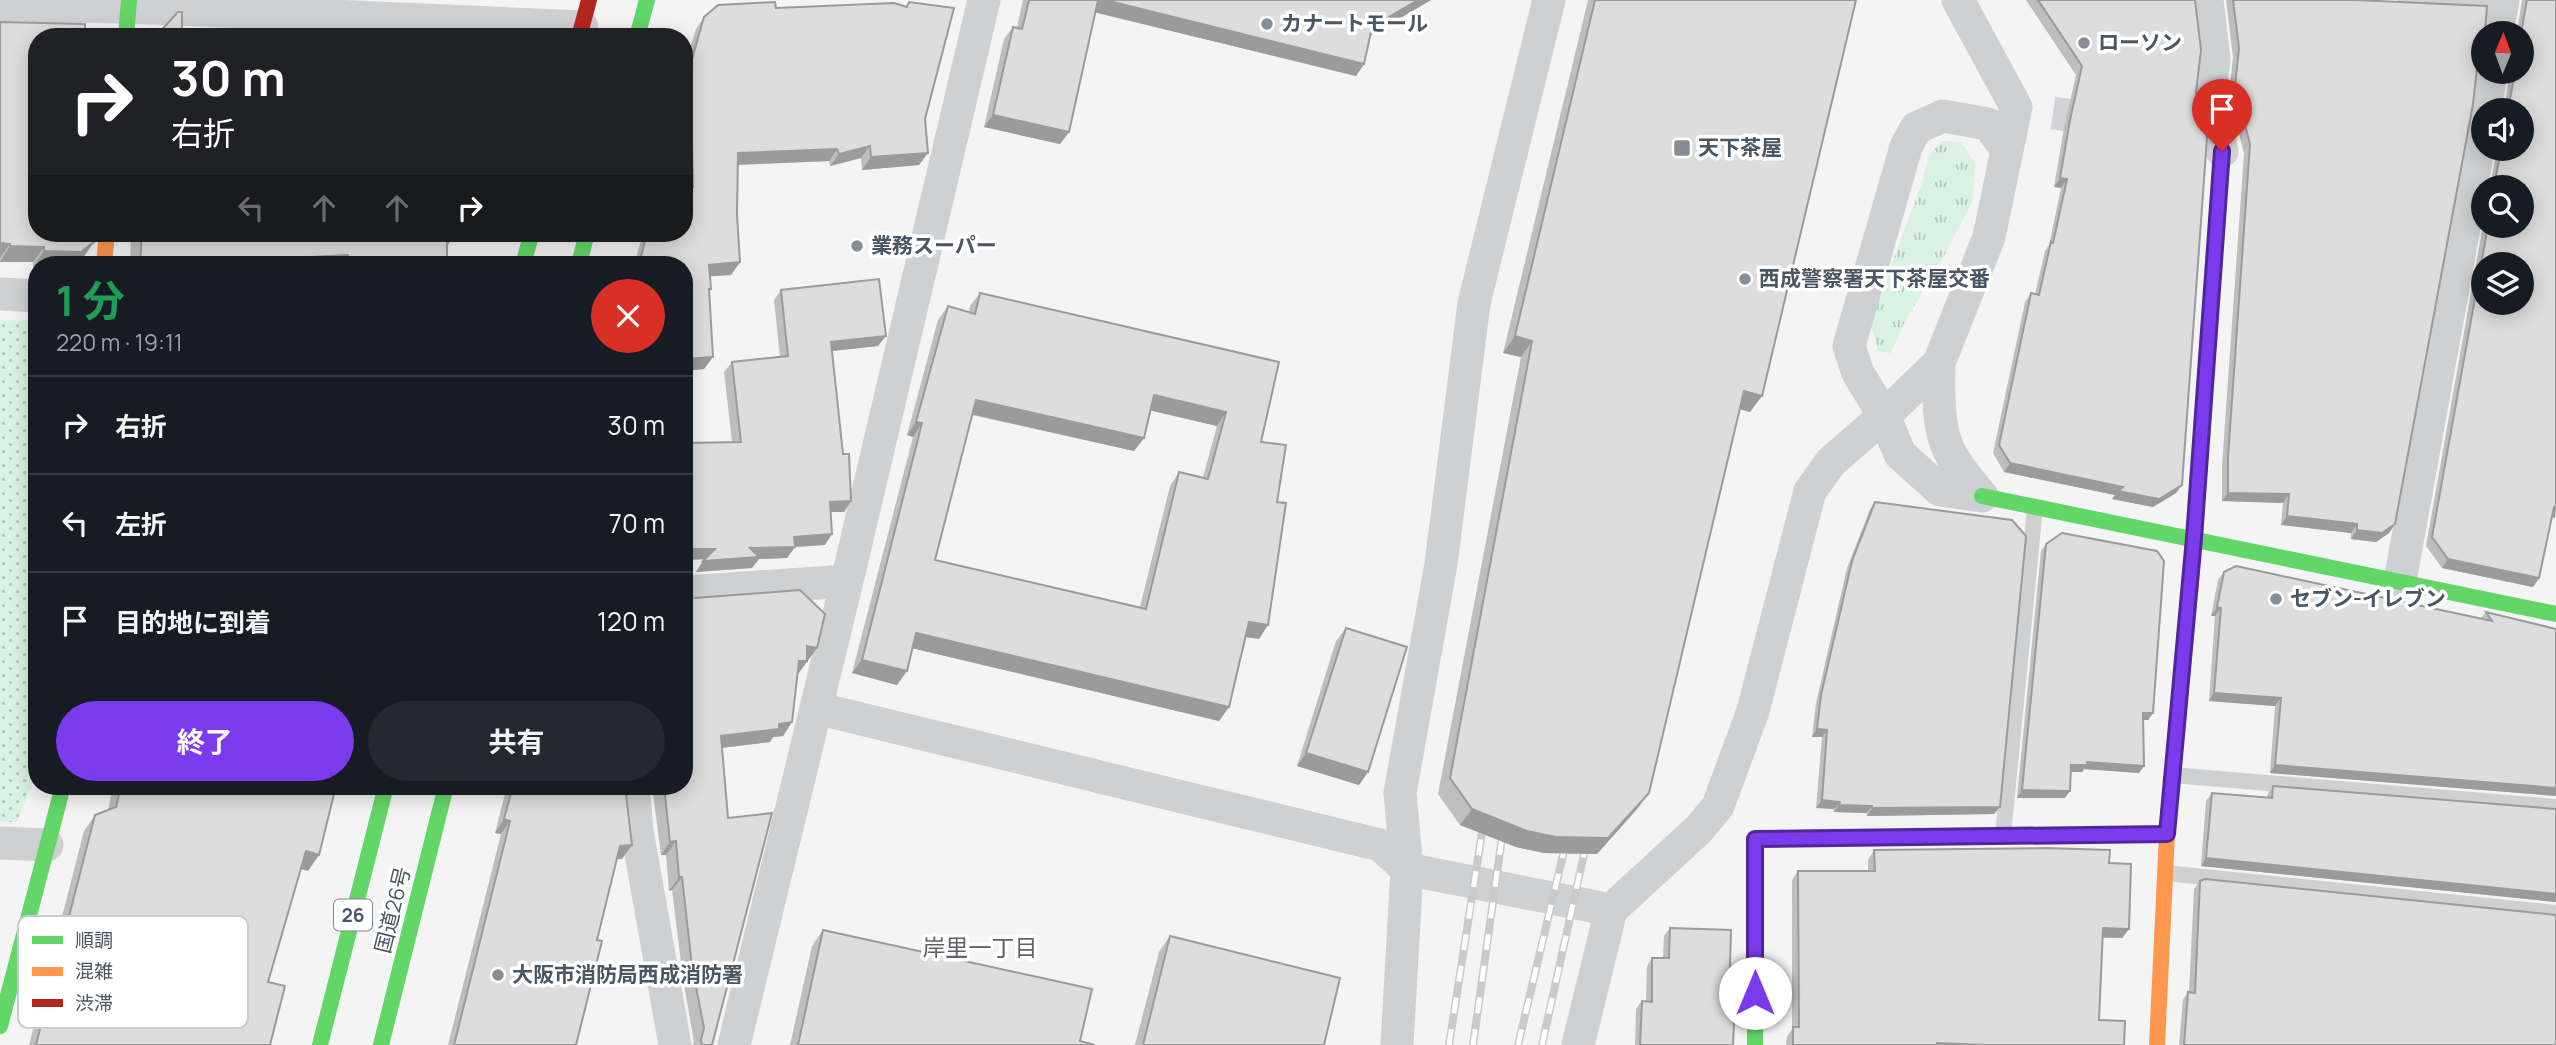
<!DOCTYPE html>
<html lang="ja">
<meta charset="utf-8">
<style>
:root{--surface:#171b24;--page:#242831;--text:#f1f3f6;--muted:#9ea1a6;--line:#363941;--accent:#7c3aed}
body{margin:0;font-family:Manrope,"Noto Sans JP",sans-serif;background:var(--page);color:var(--text);height:100vh;display:flex;flex-direction:column;font-size:26px;white-space:nowrap}
*{box-sizing:border-box;margin:0}
p{font-size:23px;color:var(--muted)}
.icon{flex:none;width:38px;height:38px;fill:none;stroke:currentColor;stroke-width:2;stroke-linecap:round;stroke-linejoin:round}
.map{position:relative;flex:1;overflow:hidden}
.sheet{position:absolute;left:28px;top:256px;width:665px;height:539px;display:flex;flex-direction:column;background:var(--surface);border-radius:28px;box-shadow:0 4px 18px #0003}
.sheet>*{flex:none}
.banner{position:absolute;left:28px;top:28px;width:665px;height:214px;border-radius:28px;box-shadow:0 4px 18px #0003;background:#202124;color:#fff;overflow:hidden}
.needle{width:46px;rotate:1deg}
.tools{position:absolute;left:2471px;top:21px;display:grid;gap:14px}
.tools a{display:grid;place-items:center;width:63px;height:63px;border-radius:50%;background:var(--surface);box-shadow:0 4px 18px #0003;font-size:35px}
.pin{position:absolute;display:grid;place-items:center;width:60px;height:60px;color:#fff;margin:-72px -30px;border-radius:50% 50% 50% 0;rotate:-45deg;box-shadow:0 0 7px #0007}
.pin .icon{rotate:45deg}
.me{position:absolute;width:77px;margin:-38px;rotate:0deg;stroke-linejoin:round;filter:drop-shadow(0 0 5px #0008)}
.turn{display:flex;align-items:center;gap:24px;height:147px;padding:0 28px;font-size:32px}
.turn .icon{width:91px;height:91px;stroke-width:2.5}
.turn b{display:block;font-size:49px;line-height:60px}
.lanes{display:flex;align-items:center;height:66px;padding:0 28px;background:#0003;justify-content:center;gap:35px;direction:ltr}
.lanes .off{opacity:.35}
.round{display:grid;place-items:center;flex:none;width:74px;height:74px;border-radius:37px;background:var(--page)}
.head{display:flex;align-items:center;justify-content:space-between;height:119px;padding:0 28px}
h1{font-size:42px;font-weight:700;line-height:52px;color:#1e9e55}
.button{display:flex;gap:14px;margin-top:auto;padding:14px 28px}
.button a{flex:1;height:80px;border-radius:42px;background:var(--accent);color:#fff;font-size:28px;font-weight:700;line-height:80px;text-align:center}
.button a+a{background:var(--page);color:var(--text)}
ul{padding:0;list-style:none}
li{display:flex;align-items:center;gap:21px;height:98px;padding:0 28px;border-top:2px solid var(--line)}
li div{flex:1}
li b{display:block;font-size:26px}
li em{font-style:normal}
.map>svg:first-child{display:block}
</style>
<div class="map">
<svg width="2556" height="1045" viewBox="0 0 2556 1045">
<defs>
<pattern id="grass-tufts" width="24" height="20" patternUnits="userSpaceOnUse" patternTransform="scale(1.75)"><rect width="24" height="20" fill="#d9f2e3"/><path d="M3 7l-1-3M5 7V3M7 7l1-3M15 17l-1-3M17 17v-4M19 17l1-3" fill="none" stroke="#b2c7bb"/></pattern>
<pattern id="park-dots" width="8" height="8" patternUnits="userSpaceOnUse" patternTransform="scale(1.75)"><rect width="8" height="8" fill="#d9f2e3"/><path d="M2 2h.1M6 6h.1" fill="none" stroke="#b2c7bb" stroke-width="1.8" stroke-linecap="round"/></pattern>
</defs>
<rect width="100%" height="100%" fill="#f4f4f4"/>
<path fill="url(#grass-tufts)" d="M1942,141L1961,142L1975,163L1973,200L1944,256L1903,325L1891,353L1878,351L1871,325L1885,281L1921,186L1929,155Z"/>
<path fill="url(#park-dots)" d="M0,320L37,321V771L17,822H0Z"/>
<g fill="none" stroke-linecap="round" stroke-linejoin="round">
<path stroke="#d2d4d7" stroke-width="33" stroke-dasharray="33 17" stroke-linecap="butt" d="M2053,113L2109,121"/>
<path stroke="#ced0d2" stroke-width="16" d="M2405,3L2502,5
M2172,775L2556,807
M2003,835L2035,507
M2165,873L2556,913"/>
<path stroke="#ced0d2" stroke-width="33" d="M2207,0L2214,59L2209,97L2222,151
M0,5L129,7L582,27
M2497,33L2503,0
M2485,110L2491,72
M0,294L37,296
M1939,363C1939,390 1937,420 1947,446C1955,465 1969,480 1982,496
M1982,496L1940,490L1900,454L1884,416L1858,373L1849,346L1906,147L1916,128L1943,116L1988,124L2007,150
M2400,581L2483,122
M684,592L847,581
M816,708L1380,845L1407,869L1611,910
M633,786L637,831L675,1045
M0,843L47,845
M734,1045L847,581L984,0
M1397,1045L1407,869L1400,793L1441,564L1474,303L1549,0
M1578,1045L1611,910L1699,829L1718,806L1753,711L1810,491L1831,462L1884,416L1939,363L1989,237L2016,107L1958,0"/>
<path stroke="#63d668" stroke-width="16" d="M126,37L129,0
M637,37L647,0
M523,264L532,233
M579,264L587,233
M1982,496L2556,614
M2193,561L2222,151
M0,1026L63,786
M320,1045L386,786
M381,1045L446,786
M1755,1045V839L2167,834"/>
<path stroke="#ff974d" stroke-width="16" d="M104,264L107,233
M2157,1045L2167,834L2193,561"/>
<path stroke="#b3261e" stroke-width="16" d="M579,37L589,0"/>
<defs>
<path id="rail" d="M1449,1045L1485,813
M1473,1045L1504,823
M1518,1045L1568,834
M1542,1045L1588,836"/>
</defs>
<use href="#rail" stroke="#c9cacc" stroke-width="8"/>
<use href="#rail" stroke="#fff" stroke-width="5" stroke-dasharray="16" stroke-linecap="butt"/>
</g>
<path fill="#bebebf" fill-rule="evenodd" d="M1023,0H1431L1370,36L1364,64L1356,76L1095,12L1069,132L1060,144L984,127L1004,39L1013,27H1017Z
M1588,0H1856L1750,412L1740,409L1649,793L1637,809L1597,854L1544,853L1516,847L1460,825L1438,794L1521,357L1503,353Z
M2026,0H2195L2196,92L2182,485L2176,493L2153,507L2112,499L2115,495L2004,472L1993,453L2025,302L2031,293L2035,294L2045,251L2049,245L2061,188L2054,187L2064,128L2076,75Z
M2226,0H2356L2479,57L2389,533L2376,542L2351,539V533L2281,525L2283,503L2222,501V466L2244,153L2229,96L2233,57Z
M2522,0H2556L2555,518L2552,517L2539,578L2533,587L2442,568L2426,546L2483,225V226H2522V187H2490L2497,149H2522V110H2504L2510,72H2522V33H2517Z
M909,2L925,119L919,165L862,170L861,158L830,166L829,161L738,165L737,215L740,262L731,275L710,276L711,289L709,292L704,369L684,371V264H634L643,233H684V69L696,29L704,17L776,8L906,6Z
M0,22L37,37L83,258L75,264H37L33,267V262H0Z
M131,233H454V235L447,247V264H130Z
M781,290L878,346L832,351L843,454L851,501L844,512H831L825,545L795,547L787,558L759,559L752,568L696,572L705,559L684,560V443L732,442L724,372L732,362L780,357L774,300Z
M980,293L1279,362L1261,442L1277,502L1259,639L1246,637L1229,707L1219,721L912,648L897,685L852,673L913,437L907,435L938,320L948,306L969,312L970,306ZM1150,410L1217,426L1203,477L1179,472L1170,486L1140,607L935,560L972,415L1134,451L1144,438Z
M1875,502L2000,807L1994,814L1867,816V813L1834,812V809L1816,808L1822,737H1812L1816,703L1847,568L1870,509Z
M2046,544L2153,713L2148,720H2143L2144,766L2139,773L2084,769L2082,772H2071L2065,798H2017L2041,551Z
M2224,572L2481,618L2486,612L2556,629V796L2270,773L2275,706L2209,701L2215,616H2211L2218,580Z
M1346,628L1368,772L1359,785L1297,766L1336,641Z
M817,648L798,674L792,722L783,736L773,737L770,742L722,748L712,1045H693L694,1042L683,979L672,890L669,891L666,855H661L652,786H684Z
M118,786H121L308,871L301,869L268,982L270,1045H29L84,831L95,815L108,810L111,796Z
M507,786H625L622,859H616L597,940L576,1045H448L501,834L495,833Z
M2273,786L2556,809V902L2201,866L2206,801L2212,793L2267,797L2268,794Z
M1874,850L2109,863L2129,929L2122,938H2102L2099,1020L2124,1045H1786L1787,1037L1792,1029V880L1798,871H1868V860Z
M2200,881L2556,1045H2179L2183,1000L2188,992H2189L2194,889Z
M1670,928L1729,1002L1733,1045H1635L1636,1009L1642,1001H1646L1647,966L1652,958H1663L1664,936Z
M823,930L1080,1041L1095,1045H790L812,946Z
M1170,936L1324,1045H1135L1159,952Z"/>
<path fill="#9b9b9b" d="M1097,0H1105L1364,64L1356,76L1089,11Z
M1418,0H1431L1363,40L1372,27Z
M993,115L1069,132L1060,144L984,127Z
M870,146L861,158L830,166L839,154Z
M837,149L829,161L730,165L738,153Z
M928,153L919,165L862,170L871,157Z
M2060,178L2067,179L2061,188L2054,187Z
M454,235L444,251L447,236Z
M94,242L83,258L75,264H37V267H33L44,251Z
M0,243L10,244L0,258Z
M10,246L44,247L33,262H0Z
M348,255L342,264H192L193,263Z
M740,262L731,275L700,277L709,265Z
M886,336L878,346L823,352L831,342Z
M1515,336L1532,341L1521,357L1503,353Z
M713,357L704,369L684,371V359Z
M1744,391L1762,396L1750,412L1733,407Z
M1154,395L1226,412L1217,426L1144,409Z
M976,400L1144,438L1134,451L966,413Z
M916,422L922,423L913,437L907,435Z
M2010,463L2182,485L2176,493L2153,507L2112,499L2115,495L2004,472Z
M2228,493L2289,494L2283,503L2222,501Z
M851,501L844,512H823L830,502Z
M2554,507L2556,508L2555,518L2548,516Z
M2287,516L2357,524L2351,533L2281,525Z
M2395,524L2389,533L2376,542L2351,539L2357,530Z
M832,534L825,545L792,547H795L787,558L759,559L752,568L696,572L703,561L794,537Z
M684,549H715L708,559L684,560Z
M2448,559L2539,578L2533,587L2442,568Z
M2217,607L2221,608L2215,616H2211Z
M1249,622L1268,625L1259,639L1239,636Z
M916,633L1229,707L1219,721L907,647Z
M807,646L817,648L798,674H789Z
M862,660L907,671L897,685L852,673Z
M2214,693L2281,698L2275,706L2209,701Z
M2143,713H2153L2148,720H2138Z
M792,722L783,736L773,737L770,742L712,749L721,736Z
M1817,729L1827,730L1822,737H1812Z
M1306,753L1368,772L1359,785L1297,766Z
M2087,762L2144,766L2139,773L2084,769L2082,772H2066L2071,765Z
M2275,765L2556,788V796L2270,773Z
M2022,790L2070,791L2065,798H2017Z
M1649,793L1637,809L1597,854L1544,853L1516,847L1460,825L1472,809Z
M1822,800L1840,802L1834,809L1816,808Z
M1839,805L1872,806L1867,813L1834,812Z
M2000,807L1994,814L1867,816L1872,808Z
M504,819L510,821L501,834L495,833Z
M676,841L666,855H661L670,842Z
M632,845L622,859L610,860L620,846Z
M306,851L319,855L308,871L295,867Z
M2206,858L2556,894V902L2201,866Z
M679,877H682L672,890L669,891Z
M2103,928L2129,929L2122,938L2096,937Z
M1937,1043L1987,1045H1935Z"/>
<path fill="#ddddde" stroke="#9b9b9b" stroke-width="2" fill-rule="evenodd" d="M1029,0H1098L1069,132L993,115L1013,27L1022,29Z
M1105,0H1418L1372,27L1364,64Z
M1595,0H1856L1762,396L1744,391L1649,793L1608,838L1556,837L1527,831L1472,809L1450,778L1532,341L1515,336Z
M2038,0H2195L2201,50L2196,92L2207,138L2182,485L2159,499L2118,491L2123,487L2010,463L1999,445L2031,293L2039,295L2051,242L2053,243L2067,179L2060,178L2070,120L2082,66Z
M2233,0H2356L2487,6L2485,31L2487,33H2483V50L2478,60L2473,104L2395,524L2382,533L2357,530V524L2287,516L2289,494L2228,493V457L2250,144L2235,87L2239,48Z
M2527,0H2556V508L2554,507L2539,578L2448,559L2432,537L2488,226H2522V187H2494L2501,149H2522V110H2508L2515,72H2522V33H2519L2522,28ZM2483,264H2522V303H2483Z
M775,2L776,8L894,3L907,7L909,2L954,8L925,119L928,153L871,157L870,146L839,154L837,149L738,153L737,215L740,262L709,265L711,289H709L713,357L684,359V264H639L647,233H684V188L693,187L690,66L704,17L718,5Z
M178,12H182V37H155Z
M0,22L85,24V34H99V37H37V233H95L94,242L81,252L44,251V247L10,246V244L0,243Z
M464,30L513,31L517,37H462Z
M142,233H454V235L447,236V264H348V255L193,263V264H140Z
M879,279L886,336L831,342L843,454H849L851,501L830,502L832,534L794,537L795,547L750,548L759,557L703,561L715,549H684V443L741,442L732,362L788,356L781,290Z
M980,293L1279,362L1261,442L1286,445L1277,502L1286,503L1268,625L1249,622L1229,707L916,633L907,671L862,660L922,423L916,422L948,306L975,314ZM1154,395L1226,412L1208,479L1179,472L1146,609L935,560L976,400L1144,438Z
M1875,502L2012,520L2026,536L2000,807L1872,808V806L1839,805L1840,802L1822,800L1827,730L1817,729L1821,695L1852,561Z
M2062,533L2157,551L2164,561L2153,713H2143L2144,766L2087,762V765H2071L2070,791L2022,790L2046,544Z
M2236,566L2492,621L2486,612L2556,629V788L2275,765L2281,698L2214,693L2221,608L2217,607L2224,572Z
M800,590L825,614L817,648L807,646V661H799L792,722L779,724V729L721,736L728,818L772,813L712,1045H702L701,1040L704,1028L692,966L682,877H679L676,841L670,842L664,786H684V595L695,598Z
M1346,628L1407,647L1368,772L1306,753Z
M121,786H336L319,855L306,851L268,982L285,986L270,1045H36L95,815L116,807Z
M513,786H625L632,845L620,846L597,940L602,941L576,1045H454L510,821L504,819Z
M2273,786L2556,809V894L2206,858L2212,793L2272,798Z
M2045,848L2110,850L2109,863L2131,864L2129,929L2103,928L2099,1020L2125,1021L2124,1045H1987L1937,1043V1045H1793V1027H1799L1798,871H1875L1874,850Z
M2205,879L2556,915V1045H2184L2188,992L2195,993L2200,881Z
M1670,928L1731,930L1729,1002H1735L1733,1045H1640L1642,1001L1652,1002V958H1669Z
M823,930L1092,989L1080,1041L1095,1045H798Z
M1170,936L1340,978L1324,1045H1143Z"/>
<g fill="none" stroke-linecap="round" stroke-linejoin="round">
<defs>
<path id="route" d="M1755,993V839L2167,834L2194,538L2222,151"/>
</defs>
<use href="#route" stroke="#51269a" stroke-width="18"/>
<use href="#route" stroke="#7c3aed" stroke-width="12"/>
</g>
<g fill="#868d94" stroke="#fff" stroke-width="2.5">
<circle cx="1267" cy="24" r="7"/>
<circle cx="2084" cy="43" r="7"/>
<rect x="1673" y="139" width="18" height="18" rx="3.5"/>
<circle cx="857" cy="246" r="7"/>
<circle cx="1745" cy="279" r="7"/>
<circle cx="2276" cy="599" r="7"/>
<circle cx="498" cy="975" r="7"/>
</g>
<g text-anchor="middle" stroke-width="7" stroke-linejoin="round" paint-order="stroke">
<rect fill="#fff" stroke="#808990" stroke-width="2" x="334" y="899.5" width="38" height="31" rx="5"/>
<g font-size="19" font-weight="bold" fill="#4a5661">
<text x="353" y="922">26</text>
</g>
<g font-size="21" font-weight="bold" fill="#4a5661" stroke="#fff" text-anchor="start">
<text x="1281" y="31">カナートモール</text>
<text x="2098" y="50">ローソン</text>
<text x="1698" y="155">天下茶屋</text>
<text x="871" y="253">業務スーパー</text>
<text x="1759" y="286">西成警察署天下茶屋交番</text>
<text x="2290" y="606">セブン-イレブン</text>
<text x="512" y="982">大阪市消防局西成消防署</text>
</g>
<g font-size="21" fill="#4a5661" stroke="#fff">
<text transform="translate(393 910) rotate(-76)" y="7">国道26号</text>
</g>
<g font-size="23" fill="#5f6368" stroke="#fff">
<text x="980" y="956">岸里一丁目</text>
</g>
</g>
<rect x="18" y="916" width="230" height="112" rx="10" fill="#fff" stroke="#c9ccd0" stroke-width="2"/>
<rect x="32" y="936" width="31" height="8" fill="#63d668"/>
<rect x="32" y="967" width="31" height="9" fill="#ff974d"/>
<rect x="32" y="999" width="31" height="8" fill="#b3261e"/>
<g font-size="19" fill="#4a5661">
<text x="75" y="947">順調</text>
<text x="75" y="978">混雑</text>
<text x="75" y="1010">渋滞</text>
</g>
</svg>
<div class="tools">
<a><svg class="needle" viewBox="-14 -14 28 28"><path d="M0-13l5 13h-10z" fill="#e53935"/><path d="M0 13l5-13h-10z" fill="#9ea1a6"/></svg></a>
<a><svg class="icon" aria-label="sound" viewBox="0 0 24 24"><path d="M4 9h4l5-4v14l-5-4H4zM17 9q2 3 0 6"/></svg></a>
<a><svg class="icon" aria-label="search" viewBox="0 0 24 24"><circle cx="10" cy="10" r="6"/><path d="M15 15l6 6"/></svg></a>
<a><svg class="icon" aria-label="layers" viewBox="0 0 24 24"><path d="M12 4l9 5-9 5-9-5zM3 14l9 5 9-5"/></svg></a>
</div>
<div class="pin" style="left:2222px;top:151px;background:#d93025"><svg class="icon" aria-label="arrive" viewBox="0 0 24 24"><path d="M6 21V4h12l-3 4 3 4H6"/></svg></div>
<svg class="me" style="left:1755px;top:993px" viewBox="-20 -20 40 40"><circle r="19" fill="#fff"/><path d="M0-13L10 11 0 6-10 11z" fill="#7c3aed"/></svg>
<div class="banner">
<div class="turn"><svg class="icon" aria-label="right" viewBox="0 0 24 24"><path d="M7 20v-9h11M14 6l5 5-5 5"/></svg><div><b>30 m</b>右折</div></div>
<div class="lanes"><svg class="icon off" aria-label="left" viewBox="0 0 24 24"><path d="M17 20v-9H6M10 6l-5 5 5 5"/></svg><svg class="icon off" aria-label="ahead" viewBox="0 0 24 24"><path d="M12 20V5M6 11l6-6 6 6"/></svg><svg class="icon off" aria-label="ahead" viewBox="0 0 24 24"><path d="M12 20V5M6 11l6-6 6 6"/></svg><svg class="icon" aria-label="right" viewBox="0 0 24 24"><path d="M7 20v-9h11M14 6l5 5-5 5"/></svg></div>
</div>
<section class="sheet">
<div class="head"><div><h1>1 分</h1><p>220 m · 19:11</p></div><a class="round" style="background:#d93025;color:#fff"><svg class="icon" aria-label="close" viewBox="0 0 24 24"><path d="M6 6l12 12M18 6L6 18"/></svg></a></div>
<ul>
<li><svg class="icon" aria-label="right" viewBox="0 0 24 24"><path d="M7 20v-9h11M14 6l5 5-5 5"/></svg><div><b>右折</b></div><em>30 m</em></li>
<li><svg class="icon" aria-label="left" viewBox="0 0 24 24"><path d="M17 20v-9H6M10 6l-5 5 5 5"/></svg><div><b>左折</b></div><em>70 m</em></li>
<li><svg class="icon" aria-label="arrive" viewBox="0 0 24 24"><path d="M6 21V4h12l-3 4 3 4H6"/></svg><div><b>目的地に到着</b></div><em>120 m</em></li>
</ul>
<div class="button"><a>終了</a><a>共有</a></div>
</section>
</div>
